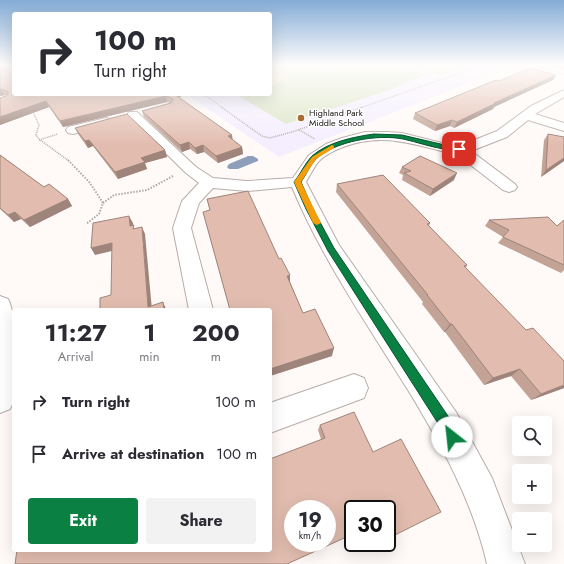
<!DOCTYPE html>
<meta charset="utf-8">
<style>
:root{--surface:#fff;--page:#f2f2f3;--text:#2b2b33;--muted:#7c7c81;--accent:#0b8043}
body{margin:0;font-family:Jost,sans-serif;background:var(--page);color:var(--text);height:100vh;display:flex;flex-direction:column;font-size:15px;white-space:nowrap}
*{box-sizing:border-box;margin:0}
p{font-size:13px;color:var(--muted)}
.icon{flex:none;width:22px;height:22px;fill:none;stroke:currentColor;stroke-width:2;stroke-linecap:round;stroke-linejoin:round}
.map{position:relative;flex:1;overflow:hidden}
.panel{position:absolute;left:12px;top:308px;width:260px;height:244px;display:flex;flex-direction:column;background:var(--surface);border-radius:4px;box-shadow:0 4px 16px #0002}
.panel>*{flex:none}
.banner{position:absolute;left:12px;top:12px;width:260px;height:84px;border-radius:4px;box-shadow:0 4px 16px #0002;background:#fff;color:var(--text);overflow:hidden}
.tools{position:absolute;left:512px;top:416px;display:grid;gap:8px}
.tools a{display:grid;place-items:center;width:40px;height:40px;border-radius:4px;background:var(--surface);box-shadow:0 4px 16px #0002;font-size:20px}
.speed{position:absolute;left:284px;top:500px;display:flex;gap:8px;font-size:20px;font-weight:700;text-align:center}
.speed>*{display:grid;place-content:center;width:52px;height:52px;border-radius:50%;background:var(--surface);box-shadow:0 4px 16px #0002;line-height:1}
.speed small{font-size:10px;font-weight:400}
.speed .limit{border:2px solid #111;border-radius:6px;background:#fff;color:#111}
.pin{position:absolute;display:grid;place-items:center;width:34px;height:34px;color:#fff;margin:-17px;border-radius:8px;box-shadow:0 2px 6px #0006}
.me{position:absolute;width:44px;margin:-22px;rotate:331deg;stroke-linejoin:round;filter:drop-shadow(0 0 3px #0008)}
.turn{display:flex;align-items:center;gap:14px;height:84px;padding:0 16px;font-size:18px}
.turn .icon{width:52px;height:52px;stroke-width:2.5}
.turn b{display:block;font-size:28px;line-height:34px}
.eta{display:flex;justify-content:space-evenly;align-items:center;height:68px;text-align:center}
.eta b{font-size:24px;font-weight:700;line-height:28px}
.cta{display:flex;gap:8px;margin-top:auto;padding:8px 16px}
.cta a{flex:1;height:46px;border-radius:4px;background:var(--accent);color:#fff;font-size:16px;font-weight:700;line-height:46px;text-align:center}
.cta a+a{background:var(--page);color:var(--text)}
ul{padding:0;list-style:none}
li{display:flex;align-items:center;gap:12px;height:52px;padding:0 16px}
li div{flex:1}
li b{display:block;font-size:15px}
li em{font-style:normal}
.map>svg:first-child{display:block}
</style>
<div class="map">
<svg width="564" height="564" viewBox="0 0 564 564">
<rect width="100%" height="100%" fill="#fffaf8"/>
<path fill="#f4eeff" d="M270,65H516L279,157L186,94H270Z"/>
<path fill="#dbe5c5" d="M270,65H326V71L333,70L337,65H398L425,74L424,76L396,86L398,87L286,124L237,95L270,94Z
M407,65H474L441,76Z"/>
<path fill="#fbf1cc" d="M270,65C276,67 283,69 285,76L281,82L270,86Z"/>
<path fill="#8e9fbc" d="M248,156H253L258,159V161L238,169H229L227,167L229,164Z"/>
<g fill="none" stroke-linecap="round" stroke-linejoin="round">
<defs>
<path id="minor" d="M564,90V97L535,114L564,123V131L528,120L507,137L471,151L515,184L517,187L515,190L509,192L503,190L455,153H450C411,144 383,132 343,147C335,150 325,155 319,161C314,167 310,175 306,182L339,245L456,412L492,478L525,564H487C473,502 441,444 408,390C367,324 322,259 292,187L247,191L213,188L199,203L191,228L213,310H189L173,228L182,201L199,183L186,173L127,115L129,112H137L196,167L213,178L247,181L293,178L309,155L326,144L342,138L365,132H388L402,133L450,145L467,143L497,131L531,106Z
M106,118L110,119L112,122L110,125L73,134L68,133L66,130L68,127Z
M0,296L8,299C19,320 14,375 14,400L10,409L0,413Z
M354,374L364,378L368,388L364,398L270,433V403Z"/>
</defs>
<use href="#minor" stroke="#b8aca8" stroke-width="2"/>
<path stroke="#ada9a7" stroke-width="1" stroke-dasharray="1 1" stroke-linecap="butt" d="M530,65L564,74
M203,94L223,108
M360,108L483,65"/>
<path stroke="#ada9a7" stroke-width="1.5" stroke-dasharray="1 1" stroke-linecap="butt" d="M221,107L262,136L270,138L292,132L363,107
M32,110L39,125L36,135L39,139L69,161
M299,130L315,139
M39,140L58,134"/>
<path stroke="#ada9a7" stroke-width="2" stroke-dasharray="1.5 1.5" stroke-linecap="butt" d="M68,160L90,183L103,203L99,214L86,224
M103,203L114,195L147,190L173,176"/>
<use href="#minor" fill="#fff" fill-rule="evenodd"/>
</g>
<path fill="#c2a396" d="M549,65H564V69Z
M0,69L14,94H181V97H179L232,135V140L242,147L243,154L218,163L204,152L197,154L190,149L182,152L144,117L142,111L170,103L167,102L63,127L49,107L0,125V98L6,96H7L5,95L0,96Z
M556,75L553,80L494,107L493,109L454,128L450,126L435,131L413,119L415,113L499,81Z
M75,128L165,150L167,157L145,163L147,169L118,179L93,146L88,148L78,134Z
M548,134L564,137V161L541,177L544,140Z
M0,155L44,187L68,199L72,206L30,227L21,219L14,222L0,209Z
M402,167L454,180L430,196L402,180L403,175L399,173Z
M337,184L430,223L429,226L467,265L466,268L564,388L531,400L511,376L484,385L445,332H444L422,304L423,302L336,192Z
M207,199L290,282L303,313L332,356L270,376V310H230L203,212L210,211Z
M489,220L557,226L564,220V270L561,273L498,243L503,237L485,226Z
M320,425L387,509L270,550L321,439L318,430Z
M364,543H379L370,547H366Z"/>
<path fill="#9e847a" d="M0,65H7L0,68Z
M556,75L553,80L494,107L493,109L454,128L457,122L494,103Z
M0,89H1L5,95L0,96Z
M173,94H181V97L174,99Z
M166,96L167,102L63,127L60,121Z
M46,101L49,107L0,125V117Z
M452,120L450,126L435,131L437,125Z
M232,135L233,142L228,136Z
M89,140L93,146L88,148L85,141Z
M189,142L190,149L182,152L180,145Z
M203,145L204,152L197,154L195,148Z
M242,147L243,154L218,163L216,156Z
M165,150L167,157L145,163L147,169L118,179L115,172L141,158Z
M564,158V161L541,177L546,170Z
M457,173L454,180L430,196L433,189Z
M68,199L72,206L30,227L24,220Z
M15,212L21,219L14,222L8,215Z
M129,216L133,223V233L130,226Z
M142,227L145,234L152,310L148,307Z
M112,243L116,250L95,255L91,248Z
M290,275V284L287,276Z
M163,302L166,309V310H164Z
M450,324H452L445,332H444Z
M334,348L332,356L270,376V369Z
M520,369L511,376L484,385L493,378Z
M564,385V388L531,400L541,394Z"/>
<path fill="#e2bdaf" stroke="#9e847a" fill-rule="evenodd" d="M12,65H14V94H174L232,135L228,136L242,147L216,156L203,145L195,148L189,142L180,145L142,111L171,103L173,99L166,96L60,121L46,101L0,117V98L6,96L8,94V92L1,89H0V69L12,67Z
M530,68L556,75L494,103H496L457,122L452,120L437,125L415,113L496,80L499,81Z
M127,114L165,150L141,158L145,162L115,172L89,140L85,141L75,128Z
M548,134L564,137V158L546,170Z
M0,155L44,187L49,184L68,199L24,220L15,212L8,215L0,208Z
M420,156L457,173L433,189L404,173L411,171L402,167Z
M383,175L430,223L427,224L467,265L464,266L526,330L533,328L564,361V385L541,394L520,369L493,378L452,324H450L427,295H428L337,184Z
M248,191L279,259L281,258L290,275L287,276L303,313L315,309L334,348L270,369V310H230L203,212L210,210L207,199Z
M129,216L130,226L134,225L133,229L142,227L148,307L163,302L164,310H100V298L111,295L112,243L91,248L93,223Z
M548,217L557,226L564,220V265L503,237L509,230L489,220Z
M354,412L373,452L401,439L441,512L387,539V509H353V534L287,564H15L17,550H270V459L325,438L320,425ZM293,509H327V543H293Z
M368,543H379L370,547Z"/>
<linearGradient id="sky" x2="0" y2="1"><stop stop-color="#84acd6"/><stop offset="0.45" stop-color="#fffdfc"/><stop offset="1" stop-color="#fffdfc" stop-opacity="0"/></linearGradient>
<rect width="564" height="144" fill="url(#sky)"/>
<path fill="#0b8043" stroke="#07532c" d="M374,134L402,135L462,149C458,152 450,150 444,149C430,147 417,142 403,139C378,134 335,141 316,159C310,165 306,175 301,182L313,209L334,248L450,419L459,437L457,441L452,443L448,441L441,428L328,251L306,209L294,182C300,175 305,163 312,156C328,142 353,137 374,134Z"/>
<path fill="#f59e0b" d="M332,145L334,146V148L316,159L301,182L321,223L317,225L313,223L294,182L312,157Z"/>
<circle fill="#ab6c33" stroke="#fff" stroke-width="1.5" cx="301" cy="118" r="4"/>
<g text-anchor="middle" stroke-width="3" stroke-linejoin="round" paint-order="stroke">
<g font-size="9" fill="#191514" stroke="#fff" text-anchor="start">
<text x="309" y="116">Highland Park<tspan x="309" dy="10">Middle School</tspan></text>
</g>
</g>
</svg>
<div class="tools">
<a><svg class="icon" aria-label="search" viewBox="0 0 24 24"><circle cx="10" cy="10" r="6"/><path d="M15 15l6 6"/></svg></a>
<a>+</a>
<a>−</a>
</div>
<div class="speed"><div>19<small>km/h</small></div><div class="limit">30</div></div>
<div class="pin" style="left:459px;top:149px;background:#d93025"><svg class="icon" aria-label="arrive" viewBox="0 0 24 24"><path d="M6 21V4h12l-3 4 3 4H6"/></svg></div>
<svg class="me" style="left:452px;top:437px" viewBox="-20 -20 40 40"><circle r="19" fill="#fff"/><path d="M0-13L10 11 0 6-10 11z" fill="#0b8043"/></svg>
<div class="banner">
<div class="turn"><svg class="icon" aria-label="right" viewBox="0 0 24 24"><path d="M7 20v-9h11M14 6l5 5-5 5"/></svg><div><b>100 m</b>Turn right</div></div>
</div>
<section class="panel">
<div class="eta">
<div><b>11:27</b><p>Arrival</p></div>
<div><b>1</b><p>min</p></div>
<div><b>200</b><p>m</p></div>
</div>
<ul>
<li><svg class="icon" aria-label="right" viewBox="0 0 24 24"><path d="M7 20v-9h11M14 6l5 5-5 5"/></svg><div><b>Turn right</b></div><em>100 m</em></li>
<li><svg class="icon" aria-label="arrive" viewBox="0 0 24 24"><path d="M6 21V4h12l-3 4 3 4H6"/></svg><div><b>Arrive at destination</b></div><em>100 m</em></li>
</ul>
<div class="cta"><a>Exit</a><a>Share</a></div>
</section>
</div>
